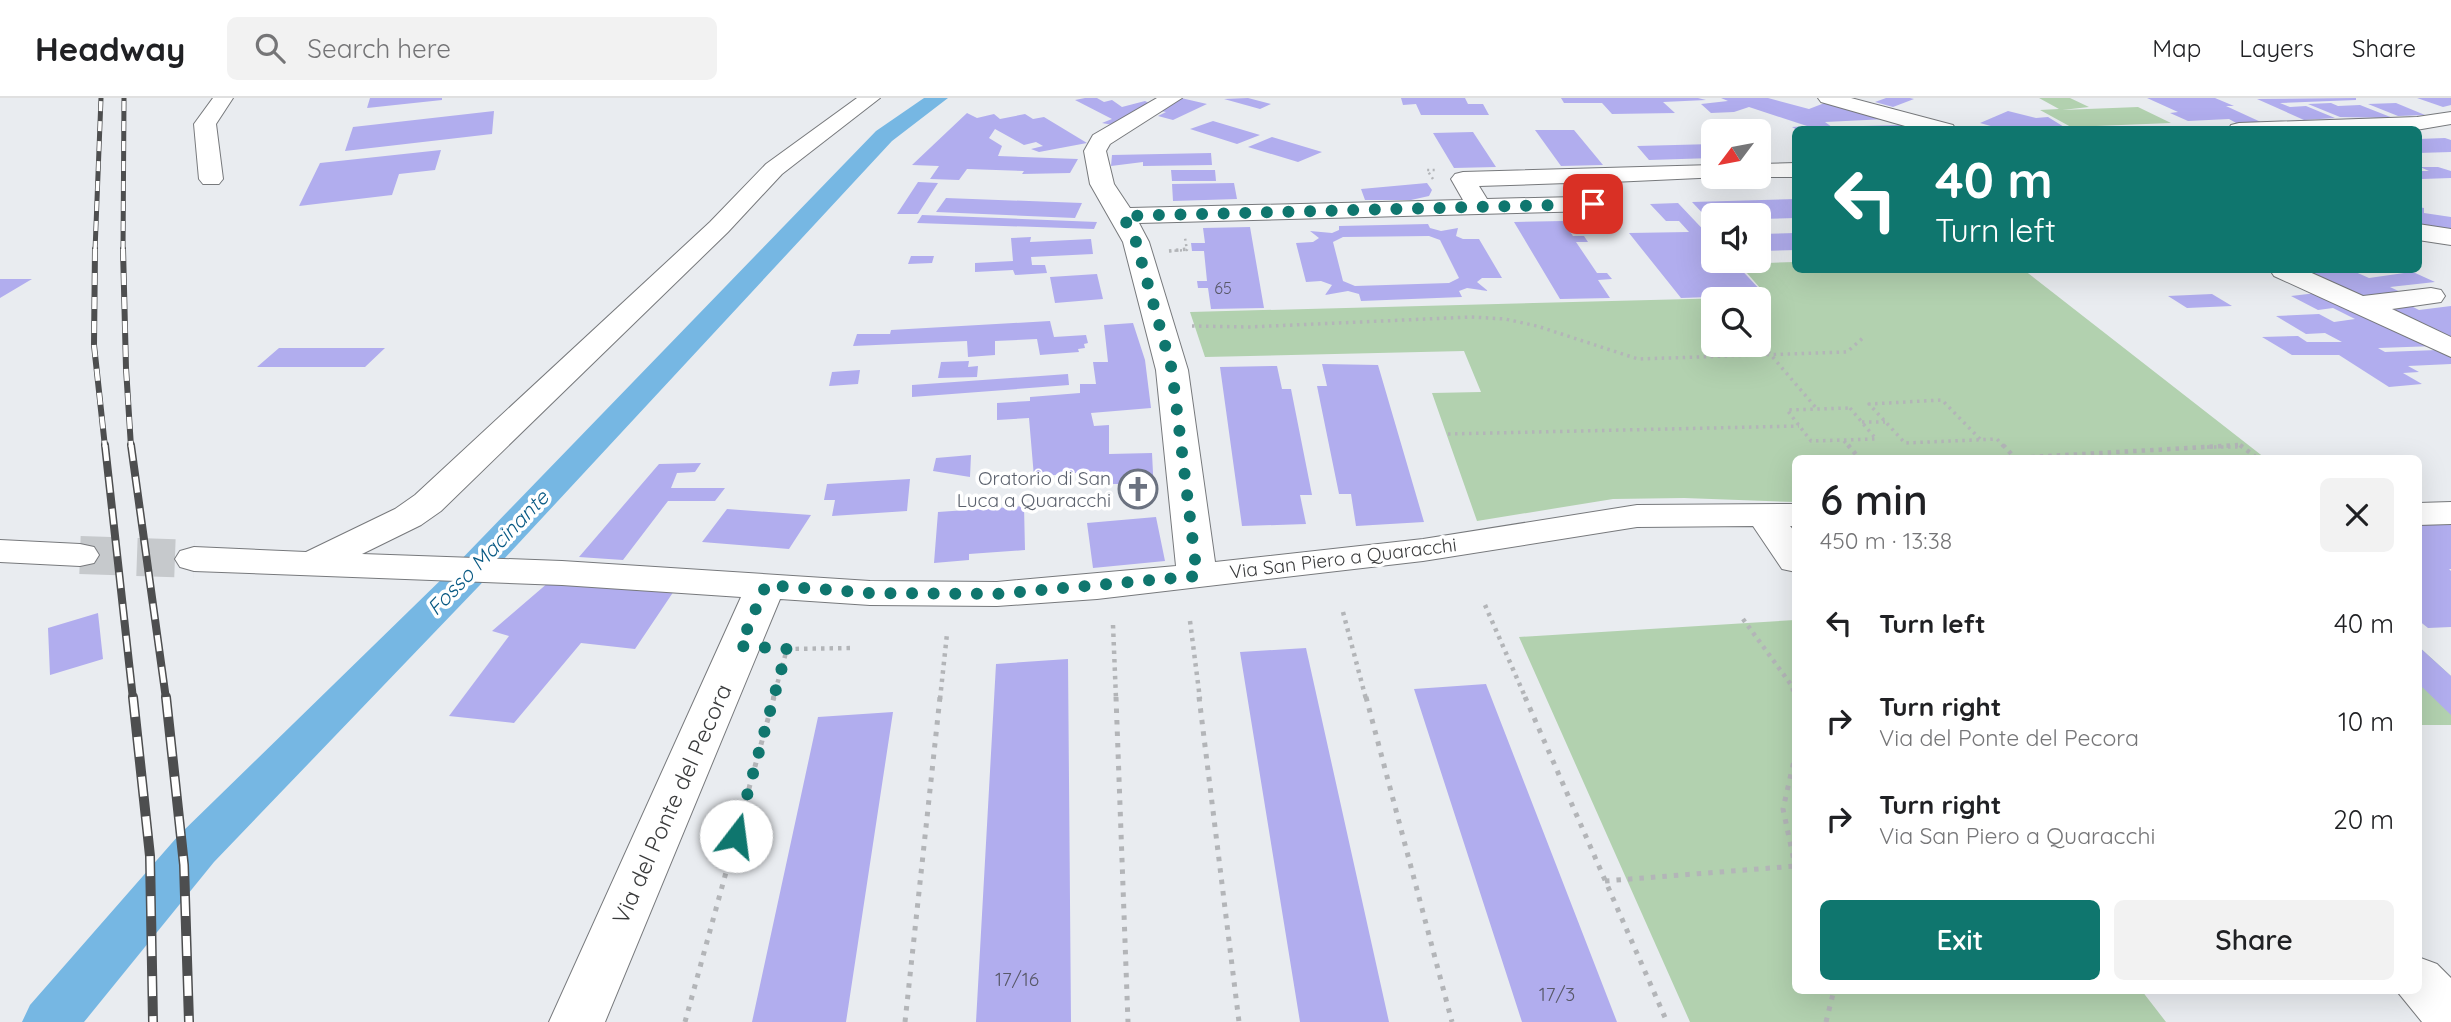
<!DOCTYPE html>
<meta charset="utf-8">
<style>
:root{--surface:#fff;--page:#f2f2f2;--text:#202124;--muted:#757577;--line:#e0e0e0;--accent:#0f766e}
body{margin:0;font-family:Quicksand,sans-serif;background:var(--page);color:var(--text);height:100vh;display:flex;flex-direction:column;font-size:26px;white-space:nowrap}
*{box-sizing:border-box;margin:0}
p{font-size:23px;color:var(--muted)}
.icon{flex:none;width:38px;height:38px;fill:none;stroke:currentColor;stroke-width:2;stroke-linecap:round;stroke-linejoin:round}
.map{position:relative;flex:1;overflow:hidden}
.drawer{position:absolute;left:1792px;top:357px;width:630px;height:539px;display:flex;flex-direction:column;background:var(--surface);border-radius:10px;box-shadow:0 7px 28px #0002}
.drawer>*{flex:none}
.hud{position:absolute;left:1792px;top:28px;width:630px;height:147px;border-radius:10px;box-shadow:0 7px 28px #0002;background:#0f766e;color:#fff;overflow:hidden}
.needle{width:46px;rotate:238deg}
.buttons{position:absolute;left:1701px;top:21px;display:grid;gap:14px}
.buttons a{display:grid;place-items:center;width:70px;height:70px;border-radius:10px;background:var(--surface);box-shadow:0 7px 28px #0002;font-size:35px}
.pin{position:absolute;display:grid;place-items:center;width:60px;height:60px;color:#fff;margin:-30px;border-radius:14px;box-shadow:0 4px 10px #0006}
.me{position:absolute;width:77px;margin:-38px;rotate:15deg;stroke-linejoin:round;filter:drop-shadow(0 0 5px #0008)}
.turn{display:flex;align-items:center;gap:24px;height:147px;padding:0 28px;font-size:32px}
.turn .icon{width:91px;height:91px;stroke-width:2.5}
.turn b{display:block;font-size:49px;line-height:60px}
.round{display:grid;place-items:center;flex:none;width:74px;height:74px;border-radius:10px;background:var(--page)}
.headline{display:flex;align-items:center;justify-content:space-between;height:119px;padding:0 28px}
h1{font-size:42px;font-weight:600;line-height:52px}
.action{display:flex;gap:14px;margin-top:auto;padding:14px 28px}
.action a{flex:1;height:80px;border-radius:10px;background:var(--accent);color:#fff;font-size:28px;font-weight:600;line-height:80px;text-align:center}
.action a+a{background:var(--page);color:var(--text)}
ul{padding:0;list-style:none}
li{display:flex;align-items:center;gap:21px;height:98px;padding:0 28px}
li div{flex:1}
li b{display:block;font-size:26px}
li em{font-style:normal}
header{display:flex;align-items:center;gap:42px;box-sizing:border-box;height:98px;padding:0 35px;background:var(--surface);border-bottom:2px solid var(--line)}
header strong{font-size:33px}
nav{display:flex;gap:38px;margin-inline-start:auto;font-size:24px}
.search{width:490px;height:63px;background:var(--page);display:flex;align-items:center;gap:18px;box-sizing:border-box;padding:0 24px;border-radius:10px;color:var(--muted);font-size:26px}
.map>svg:first-child{display:block}
</style>
<header>
<strong>Headway</strong>
<div class="search"><svg class="icon" aria-label="search" viewBox="0 0 24 24"><circle cx="10" cy="10" r="6"/><path d="M15 15l6 6"/></svg>Search here</div>
<nav><a>Map</a><a>Layers</a><a>Share</a></nav>
</header>
<div class="map">
<svg width="2451" height="924" viewBox="0 0 2451 924">
<rect width="100%" height="100%" fill="#e9ecf0"/>
<path fill="#b2d1af" fill-rule="evenodd" d="M2039,0H2070L2089,9L2062,12L2138,9L2171,25L2071,29L2040,12L2059,11Z
M1795,164L1796,172H2024L2265,360H1796L1795,404L1684,400L1613,401L1477,423L1432,295L1481,294L1464,253L1205,259L1190,214L1768,199L1739,166ZM1759,201V247H1713V201Z
M1795,522L1796,892L2142,893L2166,924H1690L1519,539Z
M2418,548L2451,578V627H2419Z"/>
<g fill="none" stroke-linecap="round" stroke-linejoin="round">
<path fill="#76b7e3" fill-rule="evenodd" d="M924,0H948L892,43L479,488L214,764L84,924H22L30,907L178,738L451,472L876,33Z"/>
</g>
<path fill="#b1adee" fill-rule="evenodd" d="M370,0H442V2L367,10Z
M1085,0H1097L1104,4L1112,2L1122,9L1145,3L1153,7L1118,28L1102,25L1112,21L1075,2Z
M1181,0L1207,6L1173,22L1158,18L1166,14L1155,12Z
M1248,0L1271,6L1260,11L1224,1Z
M1401,0H1465L1468,6H1483L1489,17H1421L1416,6L1403,7Z
M1561,0H1698L1706,2L1663,4L1675,15L1612,16L1602,5H1564Z
M1721,0H1768L1809,11L1827,4L1887,21L1825,24L1836,32H1797L1792,29L1807,28L1749,9L1734,14L1711,15L1701,6L1728,3Z
M1886,0H1910L1914,1L1893,9L1875,4Z
M2147,0H2215L2234,8H2226L2263,25L2238,26L2229,21L2188,23L2170,15L2178,14Z
M2356,0V2L2280,5L2290,9L2306,8L2335,20L2304,22L2257,1Z
M2417,0H2451V7L2443,9Z
M2331,5L2338,8L2360,7L2393,20L2340,19L2308,6Z
M2396,5L2425,17L2398,18L2368,6Z
M494,13L492,36L345,53L353,29Z
M2008,13L2036,20L2048,19L2069,32H2005L1980,25Z
M967,15L977,20L994,16L1000,21L1025,16L1033,21L1044,19L1087,45L1039,54L1031,51L1043,48L1036,44L1024,47L995,31L989,40L1002,48L998,58L1078,61L1070,75L1022,76L1024,73L967,71L959,82L930,81L939,68L912,67Z
M1213,23L1260,37L1237,46L1190,31Z
M1902,27L1907,32H1868L1863,28Z
M1535,32H1574L1603,67L1561,68Z
M1473,34L1496,69L1454,70L1433,35Z
M1272,39L1322,54L1298,64L1248,49Z
M2445,40L2451,42V54L2418,55V41Z
M1713,46V60L1649,62L1637,48Z
M441,52L435,72L399,76L392,97L299,108L320,65Z
M1211,55L1212,67L1143,68V64L1111,68L1112,57Z
M2420,69H2438L2451,73V80L2422,81L2418,79V73H2429Z
M1171,72H1215L1216,83H1172Z
M918,84L938,85L918,116H897Z
M1234,85L1237,101L1173,103L1172,86Z
M1427,85L1432,92L1429,98L1411,102H1365L1361,91Z
M946,100L1082,105L1075,120L936,114Z
M1796,101V120L1759,121V117H1713V122H1709L1692,104Z
M1678,105L1713,142V163H1733L1765,197L1681,200L1629,135L1689,134L1679,123H1666L1650,106Z
M2418,109L2424,110V115L2451,119V134L2418,128Z
M922,117L1097,124L1094,131L917,125Z
M1563,123L1573,138H1584L1588,144H1576L1597,175H1607L1612,181L1598,182L1610,200L1560,201L1514,124Z
M1428,126L1430,130L1441,133L1458,130L1456,138L1463,141H1479L1502,180H1482L1477,184L1488,193L1467,190L1459,193L1462,199L1361,203L1359,196L1348,193L1325,197L1332,187L1321,183L1306,184L1296,145L1313,144L1319,140L1310,133L1332,135L1339,132V128ZM1429,138L1440,142L1459,180L1449,185L1355,188L1343,183L1333,144L1343,139Z
M1250,129L1264,210L1211,211L1208,190H1198L1197,183H1207L1204,153H1192L1191,145H1205L1203,130Z
M1796,135V152L1759,153V136Z
M1031,139L1030,144L1091,141L1093,156L1031,159L1032,167H1045L1047,175L1015,177L1013,172L975,174V165L1013,163L1011,140Z
M911,158H934L932,165L908,166Z
M2293,172H2351L2369,180L2404,175L2396,172H2416L2413,174L2435,184L2390,189L2411,199L2366,205Z
M1097,176L1103,201L1055,205L1050,179Z
M0,181H32L0,200Z
M2325,194L2436,248L2378,250L2385,254L2437,252L2451,260V266L2408,268L2419,274L2403,275L2422,286L2389,289L2339,257H2292L2262,239L2298,238L2307,244H2342L2325,235L2306,236L2276,218L2319,216L2334,224L2355,221L2333,210L2318,212L2291,198Z
M2212,196L2232,208L2187,210L2168,198Z
M2403,204L2419,212L2451,208V246L2372,208Z
M1050,223L1054,239L1086,237L1088,245L1084,246L1085,250L1078,251L1079,254L1040,257L1037,241L995,243V257L968,259L967,243L853,248L857,236H890L891,232Z
M1133,225L1145,262L1151,310L1091,315L1094,328L1109,327V356L1152,355L1154,395L1122,396V386H1097L1096,373L1034,379L1029,320L997,322V305L1030,303V299L1080,295V286H1096L1093,264H1108L1104,227Z
M279,250H385L365,269H257Z
M969,263L968,269L978,268L977,279L938,280L941,264Z
M1322,266L1378,267L1424,424L1356,428L1351,396H1339L1317,288H1327Z
M1277,268L1282,291H1291L1312,397H1300L1306,426L1242,428L1220,269Z
M860,272L858,286L829,288L832,274Z
M1068,276L1069,287L912,299V287Z
M971,357L970,379L933,373L936,360Z
M701,365L695,374L677,375L671,390H725L715,403H668L623,462L579,459L659,366Z
M910,381L907,413L832,418L835,402H824L827,386Z
M1024,408L1025,452L969,456V462L934,465L938,414Z
M727,411L811,417L789,451L702,444Z
M1156,419L1165,463L1093,470L1087,425Z
M2451,423V471H2449L2451,473V529L2428,530L2418,522V424Z
M549,484L676,490L635,551L581,545L514,625L449,618L509,538L492,533Z
M98,515L103,561L50,577L48,530Z
M2418,548L2451,578V617L2418,585Z
M1306,550L1389,924H1300L1240,554Z
M1068,561L1071,924H976L996,566Z
M1486,586L1617,924H1522L1414,591Z
M893,614L846,924H752L818,619Z"/>
<g fill="none" stroke-linecap="round" stroke-linejoin="round">
<path stroke="#c6c9cc" stroke-width="38" stroke-dasharray="38 19" stroke-linecap="butt" d="M80,457L194,461"/>
<defs>
<path id="minor" d="M213,0H233L216,26L223,81L219,86H203L199,81L194,26Z
M857,0H880L782,76L728,134L441,413L421,427L362,456L562,463L870,483L997,484L1176,468L1156,272L1123,144L1090,86L1084,53L1093,37L1157,0H1182L1110,46L1106,53L1114,86L1130,110L1463,102L1451,81L1455,76L1463,74L1713,67V79H1721L1590,85L1605,106L1602,111L1593,113L1139,125L1149,144L1188,272L1215,464L1423,441L1637,407L1796,406V428H1790L1796,435V474L1782,471L1753,428L1637,429L1423,463L1097,501L997,508L870,507L780,501L605,924H549L741,499L562,487L194,473L180,469L175,461L180,453L194,449L306,454L395,411L415,397L710,124L766,66ZM1567,85L1576,99L1487,101L1479,88Z
M1818,0H1851L1953,27L1956,32H1919L1821,4Z
M2451,14V26L2416,32H2228L2231,27L2239,25L2417,19Z
M1796,65V79H1754H1759V66Z
M2418,126L2451,131V147L2418,142Z
M2270,172H2305L2363,198L2431,190L2441,192L2445,198L2441,204L2392,211L2451,239V259L2274,178Z
M2451,404V426L2418,427V405Z
M0,442L80,446L94,449L99,457L94,465L80,468L0,464Z
M2418,859L2437,866L2451,880V924H2422L2396,892H2418Z"/>
</defs>
<use href="#minor" stroke="#77797c" stroke-width="2"/>
<path stroke="#b3b5b8" stroke-width="2.5" stroke-dasharray="2 3.5" stroke-linecap="butt" d="M2154,32L2214,29
M1433,81L1427,72H1436
M1169,153L1187,152L1185,140"/>
<path stroke="#b3b5b8" stroke-width="3.5" stroke-dasharray="2.5 4.5" stroke-linecap="butt" d="M1169,153L1187,151
M1192,228L1249,229L1471,219L1505,221L1537,228L1638,261L1847,254L1865,238
M1759,243L1817,311
M1850,310L1876,341L1811,343L1787,312Z
M1862,324H1885
M1448,336L1799,328
M1980,341L1942,302L1869,306L1905,345L1997,341L2004,349
M1844,343L1849,349
M2207,349H2242"/>
<path stroke="#b3b5b8" stroke-width="4.5" stroke-dasharray="3.5 5" stroke-linecap="butt" d="M1848,347L1859,360
M2003,347L2015,360L2238,347
M2240,347L2257,360
M1485,507L1526,601
M1343,514L1366,601
M1743,521L1792,588L1795,601
M1190,523L1200,601
M1113,527L1116,601
M787,551L855,550
M773,601L787,551
M940,601L947,536"/>
<path stroke="#b3b5b8" stroke-width="5" stroke-dasharray="4.5 7" stroke-linecap="butt" d="M1116,599L1128,924
M1199,599L1239,924
M1366,599L1452,924
M1525,599L1667,924
M1795,599L1796,605
M1796,654L1783,711L1796,772
M1605,783L1796,768
M685,924L774,599
M905,924L940,599
M1826,924L1834,892"/>
<use href="#minor" fill="#fff" fill-rule="evenodd"/>
<defs>
<path id="rail-far3" d="M95,153L101,0
M123,153L124,0"/>
<path id="rail-far2" d="M95,151L94,247L105,349
M123,151L126,270L131,349"/>
<path id="rail-far1" d="M105,347L133,601
M131,347L166,601"/>
<path id="rail" d="M133,599L150,758L153,924
M166,599L184,767L189,924"/>
</defs>
<use href="#rail-far3" stroke="#4d4e4f" stroke-width="5"/>
<use href="#rail-far2" stroke="#4d4e4f" stroke-width="6"/>
<use href="#rail-far1" stroke="#4d4e4f" stroke-width="8"/>
<use href="#rail" stroke="#4d4e4f" stroke-width="10"/>
<use href="#rail-far3" stroke="#fff" stroke-width="3.5" stroke-dasharray="10" stroke-linecap="butt"/>
<use href="#rail-far2" stroke="#fff" stroke-width="4.5" stroke-dasharray="12" stroke-linecap="butt"/>
<use href="#rail-far1" stroke="#fff" stroke-width="5" stroke-dasharray="16" stroke-linecap="butt"/>
<use href="#rail" stroke="#fff" stroke-width="7" stroke-dasharray="20" stroke-linecap="butt"/>
</g>
<g fill="none" stroke-linecap="round" stroke-linejoin="round">
<path stroke="#0f766e" stroke-width="12" stroke-dasharray="0 21.6" d="M736,738L787,551L740,548L766,487L870,495L997,496L1197,478L1172,272L1136,144L1123,118L1593,106"/>
</g>
<defs>
<symbol id="church-ring" viewBox="-11 -11 22 22"><circle r="9.5" fill="#fff" stroke="#6b7280" stroke-width="1.5"/><path d="M-1.2-6h2.4v3.5h3.3v2.4h-3.3V6h-2.4V-.1h-3.3v-2.4h3.3Z" fill="#6b7280"/></symbol>
</defs>
<g fill-rule="evenodd">
<use href="#church-ring" x="1116" y="369" width="44" height="44"/>
</g>
<g text-anchor="middle" stroke-width="7" stroke-linejoin="round" paint-order="stroke">
<g font-size="16" fill="#585868">
<text x="1223" y="196">65</text>
</g>
<g font-size="19" fill="#5b616d" stroke="#fff" text-anchor="end">
<text x="1111" y="387">Oratorio di San<tspan x="1111" dy="22">Luca a Quaracchi</tspan></text>
</g>
<g font-size="19" fill="#3a3b3c" stroke="#fff">
<text transform="translate(1343 460) rotate(-7)" y="7">Via San Piero a Quaracchi</text>
</g>
<g font-size="19" fill="#585868">
<text x="1017" y="888">17/16</text>
<text x="1557" y="903">17/3</text>
</g>
<g font-size="21" font-style="italic" fill="#095a84" stroke="#fff">
<text transform="translate(488 455) rotate(-46)" y="7">Fosso Macinante</text>
</g>
<g font-size="23" fill="#3a3b3c" stroke="#fff">
<text transform="translate(672 706) rotate(-66)" y="8">Via del Ponte del Pecora</text>
</g>
</g>
</svg>
<div class="buttons">
<a><svg class="needle" viewBox="-14 -14 28 28"><path d="M0-13l5 13h-10z" fill="#e53935"/><path d="M0 13l5-13h-10z" fill="#757577"/></svg></a>
<a><svg class="icon" aria-label="sound" viewBox="0 0 24 24"><path d="M4 9h4l5-4v14l-5-4H4zM17 9q2 3 0 6"/></svg></a>
<a><svg class="icon" aria-label="search" viewBox="0 0 24 24"><circle cx="10" cy="10" r="6"/><path d="M15 15l6 6"/></svg></a>
</div>
<div class="pin" style="left:1593px;top:106px;background:#d93025"><svg class="icon" aria-label="arrive" viewBox="0 0 24 24"><path d="M6 21V4h12l-3 4 3 4H6"/></svg></div>
<svg class="me" style="left:736px;top:738px" viewBox="-20 -20 40 40"><circle r="19" fill="#fff"/><path d="M0-13L10 11 0 6-10 11z" fill="#0f766e"/></svg>
<div class="hud">
<div class="turn"><svg class="icon" aria-label="left" viewBox="0 0 24 24"><path d="M17 20v-9H6M10 6l-5 5 5 5"/></svg><div><b>40 m</b>Turn left</div></div>
</div>
<section class="drawer">
<div class="headline"><div><h1>6 min</h1><p>450 m · 13:38</p></div><a class="round"><svg class="icon" aria-label="close" viewBox="0 0 24 24"><path d="M6 6l12 12M18 6L6 18"/></svg></a></div>
<ul>
<li><svg class="icon" aria-label="left" viewBox="0 0 24 24"><path d="M17 20v-9H6M10 6l-5 5 5 5"/></svg><div><b>Turn left</b></div><em>40 m</em></li>
<li><svg class="icon" aria-label="right" viewBox="0 0 24 24"><path d="M7 20v-9h11M14 6l5 5-5 5"/></svg><div><b>Turn right</b><p>Via del Ponte del Pecora</p></div><em>10 m</em></li>
<li><svg class="icon" aria-label="right" viewBox="0 0 24 24"><path d="M7 20v-9h11M14 6l5 5-5 5"/></svg><div><b>Turn right</b><p>Via San Piero a Quaracchi</p></div><em>20 m</em></li>
</ul>
<div class="action"><a>Exit</a><a>Share</a></div>
</section>
</div>
